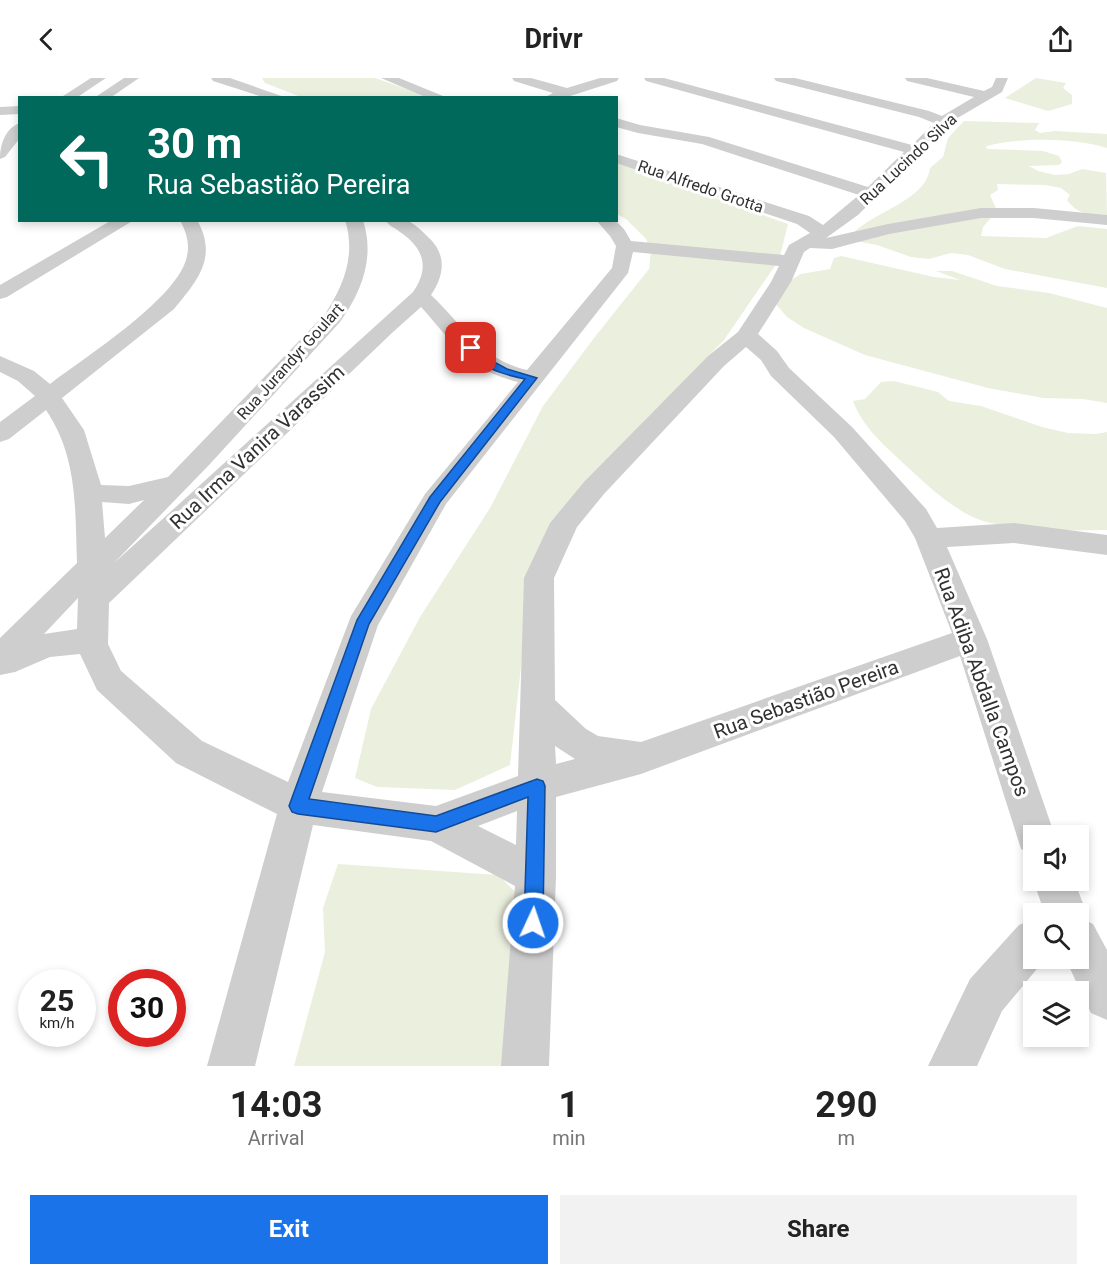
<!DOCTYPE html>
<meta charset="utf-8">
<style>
:root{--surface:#fff;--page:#f2f2f2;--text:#222;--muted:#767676;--accent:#1a73e8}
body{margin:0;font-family:Roboto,sans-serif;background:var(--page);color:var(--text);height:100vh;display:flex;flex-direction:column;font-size:22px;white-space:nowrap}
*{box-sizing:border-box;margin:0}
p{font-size:20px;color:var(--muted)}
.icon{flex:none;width:33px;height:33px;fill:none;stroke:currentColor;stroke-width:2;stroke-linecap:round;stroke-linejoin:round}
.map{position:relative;height:988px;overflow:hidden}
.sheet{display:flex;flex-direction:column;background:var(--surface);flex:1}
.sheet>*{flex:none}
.banner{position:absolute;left:18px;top:18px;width:600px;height:126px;border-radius:0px;box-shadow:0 3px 9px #0003;background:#00695c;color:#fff;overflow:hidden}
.fabs{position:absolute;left:1023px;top:747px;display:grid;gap:12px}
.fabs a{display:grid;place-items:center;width:66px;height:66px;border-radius:0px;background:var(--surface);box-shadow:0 3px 9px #0003;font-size:30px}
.speed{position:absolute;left:18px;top:891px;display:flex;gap:12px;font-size:30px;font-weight:700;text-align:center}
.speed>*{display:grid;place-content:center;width:78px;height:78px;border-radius:50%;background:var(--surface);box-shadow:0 3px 9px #0003;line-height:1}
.speed small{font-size:15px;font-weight:400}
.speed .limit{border:9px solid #d22;background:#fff;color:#111}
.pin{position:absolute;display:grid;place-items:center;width:51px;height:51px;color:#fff;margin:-26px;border-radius:12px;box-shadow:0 3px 9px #0006}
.me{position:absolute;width:66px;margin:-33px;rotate:3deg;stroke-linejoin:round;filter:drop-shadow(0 0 4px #0008)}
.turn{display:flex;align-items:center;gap:21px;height:126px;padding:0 30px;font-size:27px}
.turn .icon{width:78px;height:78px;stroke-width:2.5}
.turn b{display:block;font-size:42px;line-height:51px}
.eta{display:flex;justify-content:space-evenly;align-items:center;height:102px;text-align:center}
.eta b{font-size:36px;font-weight:700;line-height:42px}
.primary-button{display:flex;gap:12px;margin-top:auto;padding:12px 30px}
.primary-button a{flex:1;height:69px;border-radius:0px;background:var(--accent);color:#fff;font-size:24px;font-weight:700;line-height:69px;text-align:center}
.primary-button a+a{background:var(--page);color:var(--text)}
header{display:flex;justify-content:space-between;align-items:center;height:78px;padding:0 30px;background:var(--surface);font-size:27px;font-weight:700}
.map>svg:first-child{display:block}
</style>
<header><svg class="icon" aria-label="back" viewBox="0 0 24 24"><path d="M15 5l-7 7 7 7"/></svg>Drivr<svg class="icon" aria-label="share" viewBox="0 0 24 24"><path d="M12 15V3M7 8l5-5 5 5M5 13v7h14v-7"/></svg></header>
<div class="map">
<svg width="1107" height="988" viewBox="0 0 1107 988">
<rect width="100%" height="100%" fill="#fff"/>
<path fill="#ebefde" d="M262,0H375L430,19H301L265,5Z
M1036,0L1066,5L1063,10L1072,17V26L1048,33L1005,20Z
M964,43L1039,45L1035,52L1040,55L1055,53L1107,56V70C1074,60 1021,59 987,68L986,70L988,71L1043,73L1059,78L1062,84L1059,87L1029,88L1038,93L1055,97L1069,96L1082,91L1106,95L1107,138C1091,138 1077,136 1067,122L1070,117L1061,110L1045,107L997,106L998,112L990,117L997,133L983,149L981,158L1046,160L1078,148L1107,151V210L1005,191L968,177L951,175L929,181L911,179L877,167L855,163L851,158C870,134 926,124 930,90L943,79L948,60Z
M617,85L788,146L779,182L724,262L647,340L556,444L526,517L521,589L510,687L455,712L377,709L355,700L371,631L420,539L490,430L543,328L594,260L649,191L651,172L646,161L626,141L617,136Z
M841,178L934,199L960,202L936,193H952L997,208L1049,215L1107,230V325L1083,321L1043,320L988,310L865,277L804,250L787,239L775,225L784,206L801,196L830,191L834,180Z
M894,303L938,314L949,323L981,328L1042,349L1068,355L1096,356L1107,354V452C1066,452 1023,455 983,443C953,433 925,405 902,384C883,366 862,348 853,323L865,321L881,304Z
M338,786L498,797L529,827L515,988H294L325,874L323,830Z"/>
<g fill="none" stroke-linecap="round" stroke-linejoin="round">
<path fill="#cecece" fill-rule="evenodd" d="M91,0H106L76,20H60Z
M124,0H139L110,20H94Z
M211,0H230L287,20H266L213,3Z
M381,0H399L448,20H428Z
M512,0H531L567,10L600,0H619L617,3L564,20H543L553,15L514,3Z
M644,0H664L912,67L934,45L919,39L776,3L774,0H795L929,33L942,38L974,19L907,3L905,0H927L984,13L992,9L996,0H1008L1002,14L954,42L858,137L826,160L888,146L981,130H1034L1107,137V147L1034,140H981L889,156L832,171L810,170L804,174L791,204L758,256L777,273L789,290L852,349L926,431L937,450L1014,445L1107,457V477L1014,465L947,469L987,561L1055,758H1034V776L1021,771L960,578L641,696L556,719V798L549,988H501L515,808L431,763L313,747L255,988H207L277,736L176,685L97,612L80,576L50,579L15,594L0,597V560L77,485C75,431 78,379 46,332L9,361L0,364V344L35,318L18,303L0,294V278L34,293L50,306C85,279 179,220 187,178C190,165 186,154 180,142H197C218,179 198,202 174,231L62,320L84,352L101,407L129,408L168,399L325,236C344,207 356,177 345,142H363C375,180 362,213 340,244L209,387L114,485L413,214C430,190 424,170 400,154C395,150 389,148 385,142C392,142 402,141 408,143C415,146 422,153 427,158C447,176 445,196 431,217C464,248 480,281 527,292L612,190L616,168L610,158L596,142H615L624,151L631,163L784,177L789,167L810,155L797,146L616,85V76L809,138L823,147L859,117L702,66L638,55L616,49V40L640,47L709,59L868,109L904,74L646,3ZM633,174L779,188L771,204L738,254L708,278L584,404L550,445L524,500L518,698L436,728L322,714L378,547L446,426L628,195ZM421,229C456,267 463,290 518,304L425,416L351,538L288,704L202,663L121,593L108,566L109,525L393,254ZM746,269L761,282L771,298L834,359L905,443L915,460L952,555L641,664L598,658L586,651L555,622L554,500L577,449L604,416L724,288ZM144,422L105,460L102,424L129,426ZM78,520L77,551L44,556ZM555,668L575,681L556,686ZM517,733L516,767L478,748Z
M20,28V36L0,37V29Z
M20,45V60L5,79L0,81C0,67 5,50 20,45Z
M112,142H134L7,219L0,221V207Z
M1034,800V802H1074L1087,836L1085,842L1093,846L1107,872V942L1091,935L1065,880H1078V836H1045L1033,802Z
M1034,841V880H1046L1002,933L977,988H928L970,901L1019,847Z"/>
</g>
<path fill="#1a73e8" stroke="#114b97" stroke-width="1.5" d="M467,268H474L483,278L507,291L537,300L440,424L369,546L309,721L436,738L537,701L543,703L545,708L543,845L540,852L533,855L526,852L524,845L528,719L436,754L298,736L292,734L289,728L357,542L430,419L525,301C501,296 481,290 466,270Z"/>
<g text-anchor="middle" stroke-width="6" stroke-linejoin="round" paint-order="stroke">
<g font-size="16" fill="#313131" stroke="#fff">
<text transform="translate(908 81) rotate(-43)" y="6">Rua Lucindo Silva</text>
<text transform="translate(701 108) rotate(19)" y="6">Rua Alfredo Grotta</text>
<text transform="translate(290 283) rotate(-48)" y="6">Rua Jurandyr Goulart</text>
</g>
<g font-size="20" fill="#313131" stroke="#fff">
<text transform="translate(257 369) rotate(-43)" y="7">Rua Irma Vanira Varassim</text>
<text transform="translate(982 604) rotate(70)" y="7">Rua Adiba Abdalla Campos</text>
<text transform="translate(806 621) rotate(-20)" y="7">Rua Sebastião Pereira</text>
</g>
</g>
</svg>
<div class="fabs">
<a><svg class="icon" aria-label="sound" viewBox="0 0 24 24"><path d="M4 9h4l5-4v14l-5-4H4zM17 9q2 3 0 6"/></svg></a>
<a><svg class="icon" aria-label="search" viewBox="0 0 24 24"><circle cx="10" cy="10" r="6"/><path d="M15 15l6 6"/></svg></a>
<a><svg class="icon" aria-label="layers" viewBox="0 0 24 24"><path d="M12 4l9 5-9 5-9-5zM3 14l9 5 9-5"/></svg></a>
</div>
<div class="speed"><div>25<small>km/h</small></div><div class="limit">30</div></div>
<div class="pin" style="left:471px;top:270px;background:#d93025"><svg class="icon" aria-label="arrive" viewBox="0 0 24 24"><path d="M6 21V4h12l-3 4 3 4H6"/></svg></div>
<svg class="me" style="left:533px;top:845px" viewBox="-20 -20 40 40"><circle r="17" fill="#1a73e8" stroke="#fff" stroke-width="3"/><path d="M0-11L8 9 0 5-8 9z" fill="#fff"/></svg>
<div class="banner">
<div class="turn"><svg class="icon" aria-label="left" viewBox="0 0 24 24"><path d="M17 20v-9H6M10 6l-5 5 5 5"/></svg><div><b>30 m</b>Rua Sebastião Pereira</div></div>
</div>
</div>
<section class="sheet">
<div class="eta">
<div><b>14:03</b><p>Arrival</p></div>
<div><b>1</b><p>min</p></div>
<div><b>290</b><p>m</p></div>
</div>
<div class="primary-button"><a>Exit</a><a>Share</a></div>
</section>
